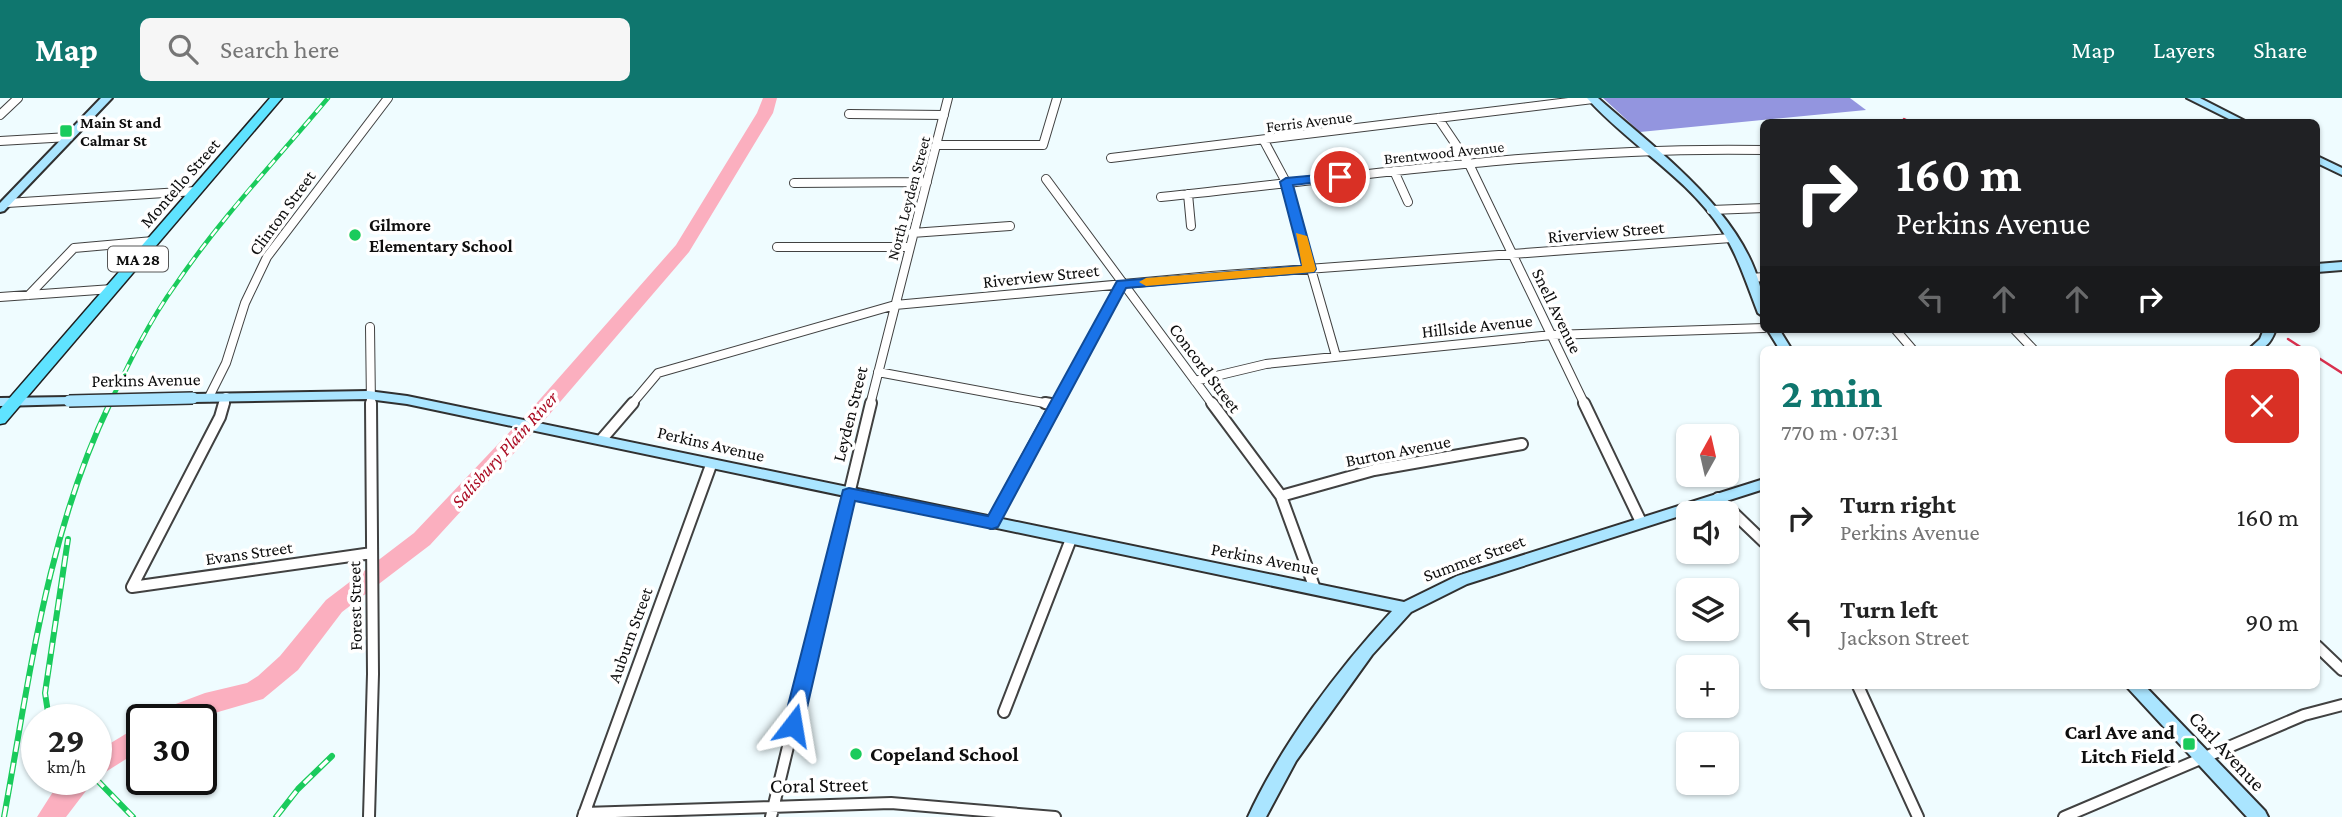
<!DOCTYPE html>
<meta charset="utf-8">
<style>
:root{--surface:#fff;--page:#f6f6f6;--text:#222;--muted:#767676;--accent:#0f766e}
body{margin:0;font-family:"Crimson Pro",serif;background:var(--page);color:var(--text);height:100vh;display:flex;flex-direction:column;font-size:26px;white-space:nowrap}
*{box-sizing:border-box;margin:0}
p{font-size:23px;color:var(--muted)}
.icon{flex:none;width:38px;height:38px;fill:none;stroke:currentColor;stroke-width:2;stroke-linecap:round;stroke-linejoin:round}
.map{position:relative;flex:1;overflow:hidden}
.details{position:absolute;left:1760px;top:248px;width:560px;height:343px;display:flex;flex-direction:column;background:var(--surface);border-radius:10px;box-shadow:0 2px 5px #0004}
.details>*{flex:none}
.top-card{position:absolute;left:1760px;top:21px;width:560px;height:214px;border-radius:10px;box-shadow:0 2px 5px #0004;background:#202124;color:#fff;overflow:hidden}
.needle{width:46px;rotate:8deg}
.tools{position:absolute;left:1676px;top:326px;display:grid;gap:14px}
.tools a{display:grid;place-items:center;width:63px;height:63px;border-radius:10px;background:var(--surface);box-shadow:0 2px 5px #0004;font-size:35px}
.speed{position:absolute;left:21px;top:606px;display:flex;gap:14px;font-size:35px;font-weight:700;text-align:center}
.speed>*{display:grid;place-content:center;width:91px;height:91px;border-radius:50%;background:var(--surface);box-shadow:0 2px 5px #0004;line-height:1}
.speed small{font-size:18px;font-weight:400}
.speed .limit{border:4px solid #111;border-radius:10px;background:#fff;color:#111}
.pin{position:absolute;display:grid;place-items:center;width:60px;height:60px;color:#fff;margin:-30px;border:4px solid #fff;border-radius:50%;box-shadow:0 2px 7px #0007}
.me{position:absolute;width:77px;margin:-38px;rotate:14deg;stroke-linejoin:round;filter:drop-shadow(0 0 5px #0008)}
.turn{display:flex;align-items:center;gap:24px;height:147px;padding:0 21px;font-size:32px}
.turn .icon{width:91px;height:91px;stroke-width:2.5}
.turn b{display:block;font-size:49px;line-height:60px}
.lanes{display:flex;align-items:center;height:66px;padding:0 21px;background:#0003;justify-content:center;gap:35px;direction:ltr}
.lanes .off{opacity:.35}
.round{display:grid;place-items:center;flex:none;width:74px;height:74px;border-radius:10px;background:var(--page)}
.head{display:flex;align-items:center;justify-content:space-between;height:119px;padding:0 21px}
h1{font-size:42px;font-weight:700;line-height:52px;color:var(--accent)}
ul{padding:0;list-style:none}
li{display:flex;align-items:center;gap:21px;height:105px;padding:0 21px}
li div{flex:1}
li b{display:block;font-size:26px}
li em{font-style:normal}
header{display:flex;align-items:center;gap:42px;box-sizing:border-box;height:98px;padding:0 35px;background:var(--accent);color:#fff}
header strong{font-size:33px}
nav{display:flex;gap:38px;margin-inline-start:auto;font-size:24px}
.search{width:490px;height:63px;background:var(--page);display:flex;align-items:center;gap:18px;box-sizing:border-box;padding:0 24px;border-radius:10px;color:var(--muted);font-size:26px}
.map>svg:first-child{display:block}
</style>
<header>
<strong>Map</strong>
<div class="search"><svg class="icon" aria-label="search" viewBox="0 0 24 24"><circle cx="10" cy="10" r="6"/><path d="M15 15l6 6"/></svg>Search here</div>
<nav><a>Map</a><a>Layers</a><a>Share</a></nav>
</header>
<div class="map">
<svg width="2342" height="719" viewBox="0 0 2342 719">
<rect width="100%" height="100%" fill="#effcff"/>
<path fill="#9395df" d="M1603,0H1850L1866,12L1640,34Z"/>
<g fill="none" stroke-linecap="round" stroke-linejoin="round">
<path stroke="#d9304e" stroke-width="2.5" d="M1904,21L1910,24
M2288,241L2305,252
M2317,259L2342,275"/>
<path fill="#fbafbf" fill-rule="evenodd" d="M763,0H777L773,15L689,154L548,318L430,447L342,514L298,572L263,601L194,621H153L157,613L205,595L247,585L258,578L280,558L326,502L414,435L534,308L676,147L757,15Z
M142,626V651L96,680V654Z
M64,681H95L66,719H37L56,689Z"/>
<defs>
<path id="street-far1" d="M849,16L944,17
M0,17L18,0
M1438,20L1469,66L1585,307
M0,43L69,39
M1264,43L1286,84L1336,258
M937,47H1043L1057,0
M1111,60L1593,1
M1394,73L1408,104
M1046,81L1213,307
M794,85L927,84
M1188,96L1191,128
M1161,99C1362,78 1562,48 1764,52
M7,105L196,93
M1711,112L1764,110
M912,135L1010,128
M777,149H908
M1751,180L1764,179
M29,197L74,150L153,143
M0,199L112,191
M370,229L371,307
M1895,231L1913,252
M2014,231L2034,252
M878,274L1055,307
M1195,283L1266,266L1552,237L1764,230
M209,299L226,265L245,205L267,159L388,0
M224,307L226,299
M631,307L658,275L895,207L1211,178L1731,140
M870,307L948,0
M1056,307L1121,186"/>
<path id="street" d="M1045,305L1056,307
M1212,305L1281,398L1315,491
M1584,305L1641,424
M602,341L633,305
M1281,398L1374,372L1522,346
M1718,400L1764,444
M992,425L1057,305
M132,489L372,455
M132,489L220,319L224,305
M2317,548L2342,572
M1858,588L1918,719
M1004,614L1071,441
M584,715L891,705L1055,719
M369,719L373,576L371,305
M583,719L711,367
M771,719L871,305
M2064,719L2304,617L2342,607"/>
<path id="secondary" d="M101,0H112L4,113L0,114V105Z
M1587,0H1598C1659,55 1764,128 1764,219L1758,215C1747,187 1738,157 1721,131C1686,78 1629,47 1587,0Z
M2187,0H2200L2247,24H2235Z
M2317,58L2342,70V77L2317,65Z
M2342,164V172L2317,174V166Z
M1767,231H1779L1792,252H1780Z
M2264,231H2276C2270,247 2265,252 2248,252L2260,241Z
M368,293L407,298L1404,504L1457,478L1764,381V391L1467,486L1411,514L1372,557L1296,663L1266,719H1248C1281,647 1338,571 1392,513L407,306L368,301L193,304L186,300L193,296Z
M69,299L74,300L76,303L74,306L0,308V300Z
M2126,588H2145L2265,713L2268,719H2247Z"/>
<path id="primary" d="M270,0H282L5,325L0,326V311Z"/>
</defs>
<use href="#street-far1" stroke="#414141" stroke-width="10"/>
<use href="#street" stroke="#414141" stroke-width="14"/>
<use href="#secondary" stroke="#303030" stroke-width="4"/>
<use href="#primary" stroke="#1f1f1f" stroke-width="3"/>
<use href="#street-far1" stroke="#fff" stroke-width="8"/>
<use href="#street" stroke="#fff" stroke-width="10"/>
<use href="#secondary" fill="#aae5ff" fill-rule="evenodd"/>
<use href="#primary" fill="#5fe3ff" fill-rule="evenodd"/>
<defs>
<path id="rail-far1" d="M109,307C129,265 149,223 176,186C221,120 277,61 328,0"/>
<path id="rail" d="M49,621L45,595L68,441
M96,681L133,719
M4,719C30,577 47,436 110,305
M276,719L298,691L332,658"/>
</defs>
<use href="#rail-far1" stroke="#1acb5c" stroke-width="4.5"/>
<use href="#rail" stroke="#1acb5c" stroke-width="6"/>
<use href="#rail-far1" stroke="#fff" stroke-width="2.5" stroke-dasharray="9" stroke-linecap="butt"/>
<use href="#rail" stroke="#fff" stroke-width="3.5" stroke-dasharray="11" stroke-linecap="butt"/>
<defs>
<path id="secondary-bridge" d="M69,303L193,300"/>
</defs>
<use href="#secondary-bridge" stroke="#303030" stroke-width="14" stroke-linecap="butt"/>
<use href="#secondary-bridge" stroke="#aae5ff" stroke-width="11"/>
</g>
<path fill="#1a73e8" stroke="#114b97" stroke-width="2" d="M1340,75L1346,79L1344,81L1293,87L1316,171L1314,174L1126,190L998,429L992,431L855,403L803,627L800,633H786L783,627L843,392L849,390L988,418L1117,183L1302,168L1280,84L1286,80Z"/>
<path fill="#f59e0b" d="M1296,135L1307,138L1316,171L1314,174L1146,188L1139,184L1146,180L1302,168Z"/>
<g fill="#1acb5c" stroke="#fff" stroke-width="2.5">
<rect x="59" y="26" width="14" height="14" rx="3.5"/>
<circle cx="355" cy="137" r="7"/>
<rect x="2182" y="639" width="14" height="14" rx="3.5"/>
<circle cx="856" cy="656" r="7"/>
</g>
<g text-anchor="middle" stroke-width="7" stroke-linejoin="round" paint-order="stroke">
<g font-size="16" fill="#0e0e0e" stroke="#fff">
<text transform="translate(1309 23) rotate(-7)" y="6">Ferris Avenue</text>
<text transform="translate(1444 54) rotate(-6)" y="6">Brentwood Avenue</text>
<text transform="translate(908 100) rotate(-75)" y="6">North Leyden Street</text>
</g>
<g font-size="16" font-weight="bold" fill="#0e0e0e" stroke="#fff" text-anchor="start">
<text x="80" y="30">Main St and<tspan x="80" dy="18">Calmar St</tspan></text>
</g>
<rect fill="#fff" stroke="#565656" stroke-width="2" x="108" y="148.5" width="60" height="25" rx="5"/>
<g font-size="16" font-weight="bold" fill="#0e0e0e">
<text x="138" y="167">MA 28</text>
</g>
<g font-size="18" fill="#0e0e0e" stroke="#fff">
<text transform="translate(180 85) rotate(-49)" y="6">Montello Street</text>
<text transform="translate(282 115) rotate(-54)" y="6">Clinton Street</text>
<text transform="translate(1606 134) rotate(-5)" y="6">Riverview Street</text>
<text transform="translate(1041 178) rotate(-6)" y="6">Riverview Street</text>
<text transform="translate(1557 213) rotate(64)" y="6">Snell Avenue</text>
<text transform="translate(1477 228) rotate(-6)" y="6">Hillside Avenue</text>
<text transform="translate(1205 270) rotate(53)" y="6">Concord Street</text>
<text transform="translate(146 282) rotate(-1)" y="6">Perkins Avenue</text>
<text transform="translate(850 316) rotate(-76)" y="6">Leyden Street</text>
<text transform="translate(711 346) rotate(13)" y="6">Perkins Avenue</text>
<text transform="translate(1398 353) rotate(-11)" y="6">Burton Avenue</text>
<text transform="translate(249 455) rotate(-8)" y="6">Evans Street</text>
<text transform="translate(1474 460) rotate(-20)" y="6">Summer Street</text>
<text transform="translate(1265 461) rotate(11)" y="6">Perkins Avenue</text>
<text transform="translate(355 508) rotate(-91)" y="6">Forest Street</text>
<text transform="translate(630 537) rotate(-70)" y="6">Auburn Street</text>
</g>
<g font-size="18" font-weight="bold" fill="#0e0e0e" stroke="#fff" text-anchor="start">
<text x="369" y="133">Gilmore<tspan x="369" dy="21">Elementary School</tspan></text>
</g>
<g font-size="19" font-style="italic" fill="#ab0c23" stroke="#fff">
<text transform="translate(504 351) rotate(-48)" y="7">Salisbury Plain River</text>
</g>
<g font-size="21" font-weight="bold" fill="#0e0e0e" stroke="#fff" text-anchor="end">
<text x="2175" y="641">Carl Ave and<tspan x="2175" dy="24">Litch Field</tspan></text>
<text x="870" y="663" text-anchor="start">Copeland School</text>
</g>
<g font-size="21" fill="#0e0e0e" stroke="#fff">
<text transform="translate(2227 653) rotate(47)" y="7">Carl Avenue</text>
<text transform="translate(819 687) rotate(-1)" y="7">Coral Street</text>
</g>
</g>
</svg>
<div class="tools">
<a><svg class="needle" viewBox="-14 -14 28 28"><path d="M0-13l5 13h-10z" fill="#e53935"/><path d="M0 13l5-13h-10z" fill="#767676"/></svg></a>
<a><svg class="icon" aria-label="sound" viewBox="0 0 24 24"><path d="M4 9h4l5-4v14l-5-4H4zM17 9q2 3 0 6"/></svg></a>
<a><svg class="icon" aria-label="layers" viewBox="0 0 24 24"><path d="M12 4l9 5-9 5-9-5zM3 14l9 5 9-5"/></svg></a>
<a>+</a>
<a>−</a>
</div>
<div class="speed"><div>29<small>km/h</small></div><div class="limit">30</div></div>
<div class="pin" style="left:1340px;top:79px;background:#d93025"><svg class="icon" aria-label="arrive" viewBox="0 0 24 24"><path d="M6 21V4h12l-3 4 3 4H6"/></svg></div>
<svg class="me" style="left:793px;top:627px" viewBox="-20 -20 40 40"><path d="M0-17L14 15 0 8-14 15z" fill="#1a73e8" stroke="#fff" stroke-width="4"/></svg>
<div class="top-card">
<div class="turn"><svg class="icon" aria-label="right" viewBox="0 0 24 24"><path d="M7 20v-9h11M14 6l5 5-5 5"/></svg><div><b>160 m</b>Perkins Avenue</div></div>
<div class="lanes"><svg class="icon off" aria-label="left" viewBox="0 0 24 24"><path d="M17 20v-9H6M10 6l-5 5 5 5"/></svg><svg class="icon off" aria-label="ahead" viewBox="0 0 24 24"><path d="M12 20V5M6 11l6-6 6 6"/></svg><svg class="icon off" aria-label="ahead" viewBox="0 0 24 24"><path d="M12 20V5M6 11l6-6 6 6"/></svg><svg class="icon" aria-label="right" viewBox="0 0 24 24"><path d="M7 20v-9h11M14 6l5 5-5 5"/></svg></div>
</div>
<section class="details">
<div class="head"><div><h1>2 min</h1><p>770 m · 07:31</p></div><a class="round" style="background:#d93025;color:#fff"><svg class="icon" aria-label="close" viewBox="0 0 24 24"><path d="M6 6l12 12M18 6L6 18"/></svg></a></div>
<ul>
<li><svg class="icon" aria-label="right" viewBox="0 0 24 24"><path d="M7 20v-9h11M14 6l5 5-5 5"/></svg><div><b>Turn right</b><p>Perkins Avenue</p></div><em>160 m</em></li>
<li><svg class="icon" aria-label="left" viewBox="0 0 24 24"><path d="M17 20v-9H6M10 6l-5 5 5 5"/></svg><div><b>Turn left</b><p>Jackson Street</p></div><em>90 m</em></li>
</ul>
</section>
</div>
